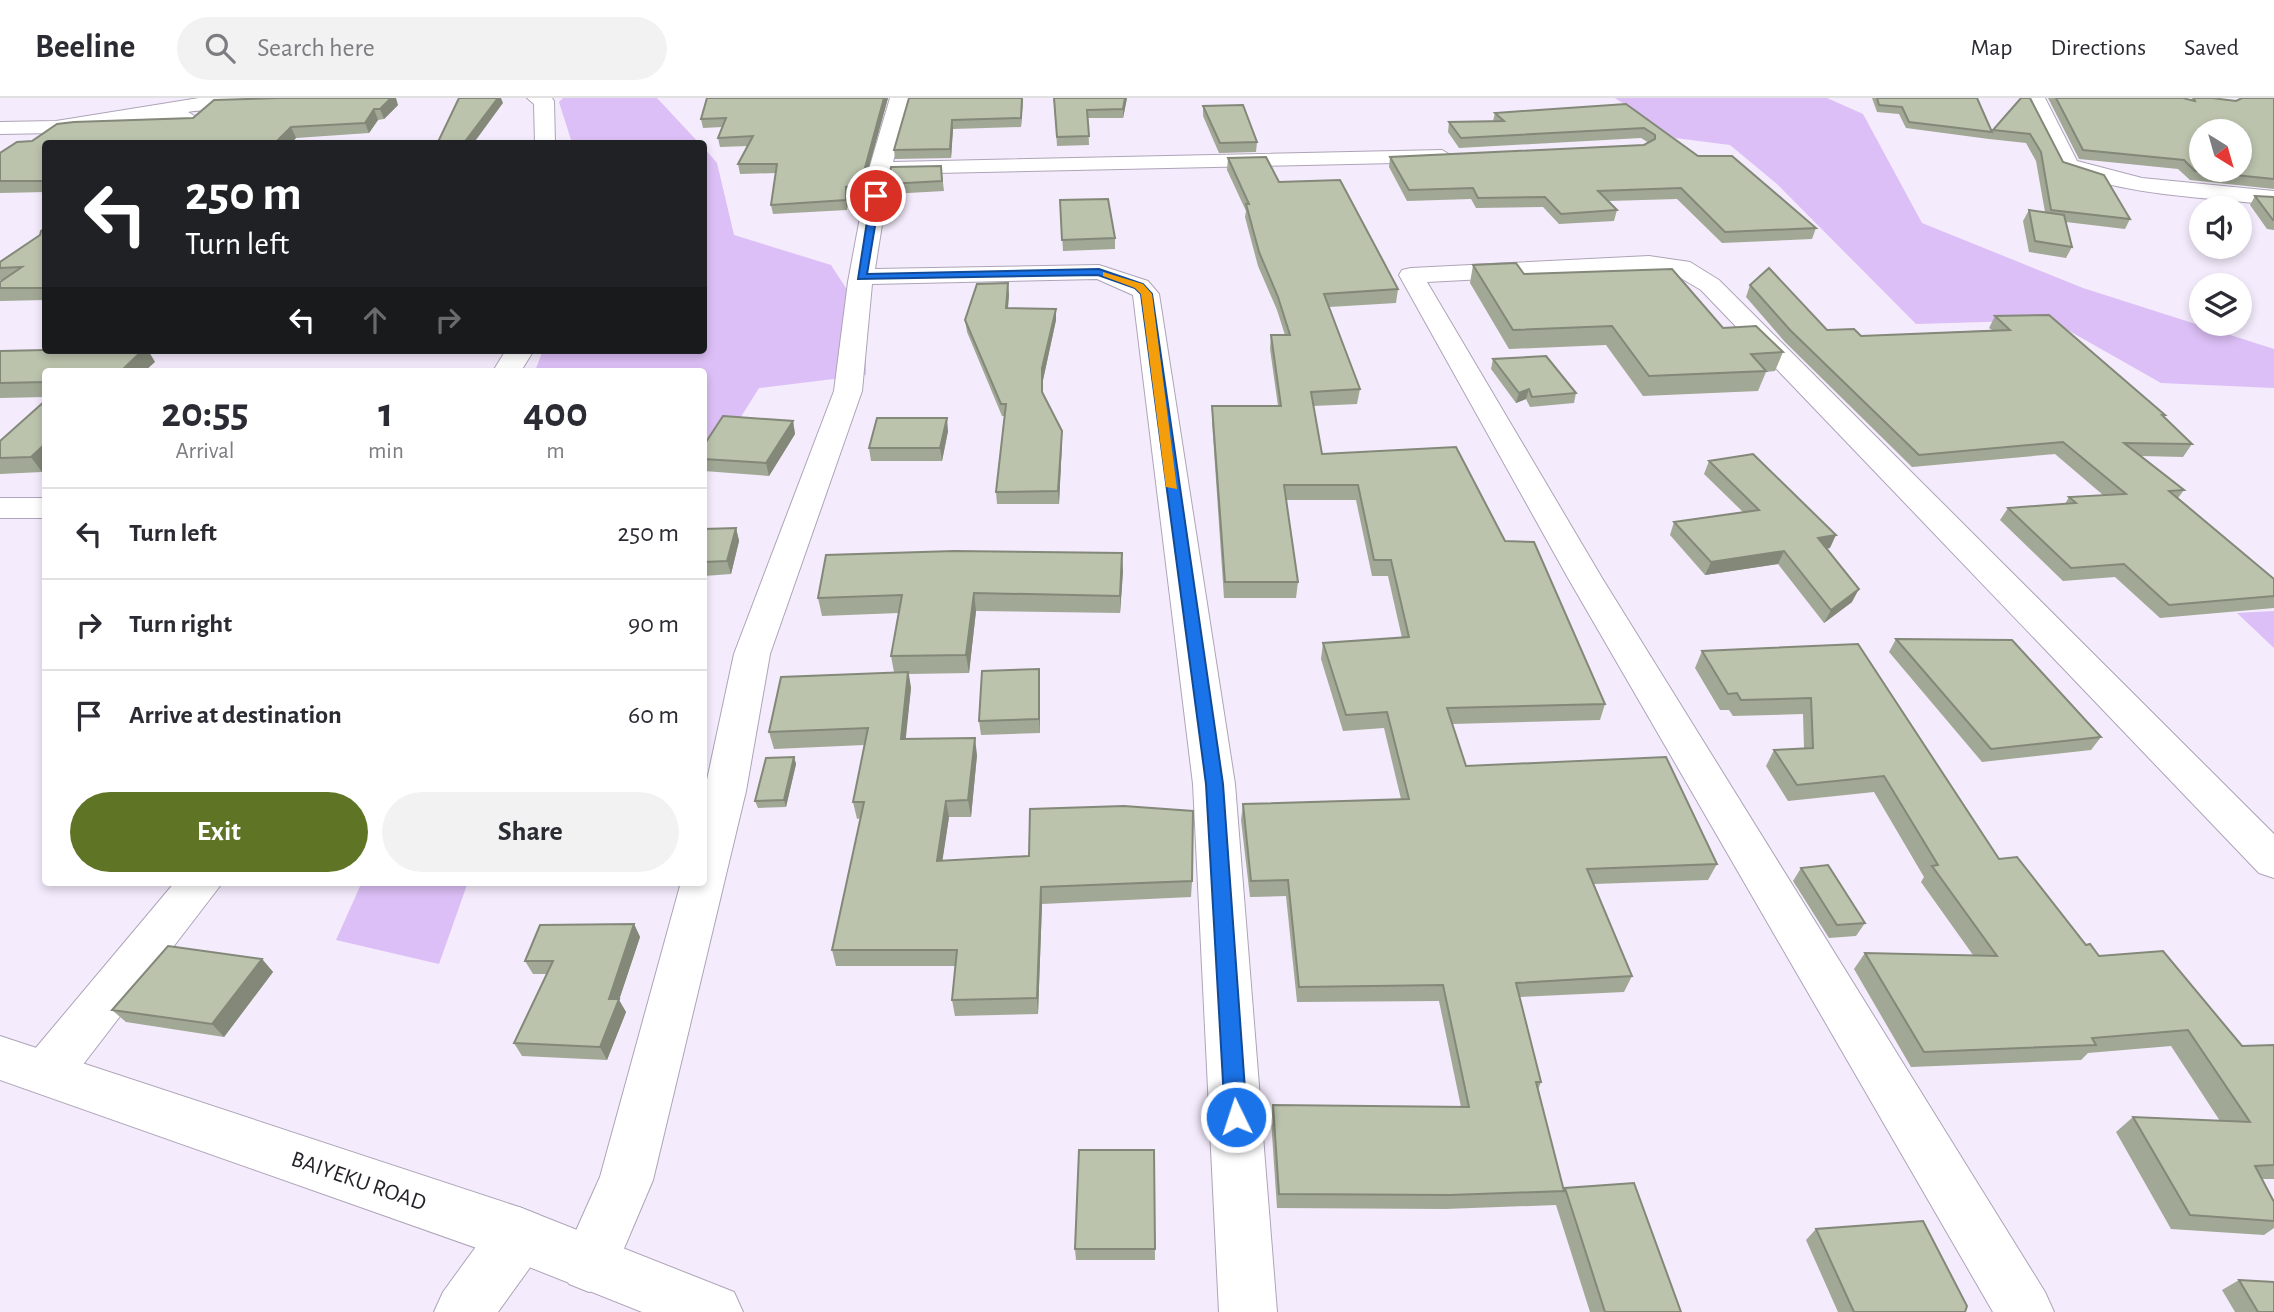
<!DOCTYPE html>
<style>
:root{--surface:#fff;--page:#f2f2f3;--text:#2b2b33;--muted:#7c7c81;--line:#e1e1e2;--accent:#5f7525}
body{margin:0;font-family:"Alegreya Sans",sans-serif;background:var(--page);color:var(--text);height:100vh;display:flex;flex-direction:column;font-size:26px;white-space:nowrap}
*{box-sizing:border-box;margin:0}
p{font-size:23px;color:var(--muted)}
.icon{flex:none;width:38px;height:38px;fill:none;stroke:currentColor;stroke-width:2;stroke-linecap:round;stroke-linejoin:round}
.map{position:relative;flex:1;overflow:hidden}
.drawer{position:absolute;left:42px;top:270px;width:665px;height:518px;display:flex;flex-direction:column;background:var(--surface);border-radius:7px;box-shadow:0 4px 10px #0003}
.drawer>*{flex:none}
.hud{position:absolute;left:42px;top:42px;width:665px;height:214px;border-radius:7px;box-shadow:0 4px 10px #0003;background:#202124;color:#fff;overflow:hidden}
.needle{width:46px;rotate:143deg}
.controls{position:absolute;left:2189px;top:21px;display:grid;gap:14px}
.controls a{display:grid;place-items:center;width:63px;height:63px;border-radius:50%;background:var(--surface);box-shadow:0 4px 10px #0003;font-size:35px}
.pin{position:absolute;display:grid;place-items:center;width:60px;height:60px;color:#fff;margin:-30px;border:4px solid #fff;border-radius:50%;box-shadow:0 2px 7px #0007}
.me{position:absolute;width:77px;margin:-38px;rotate:356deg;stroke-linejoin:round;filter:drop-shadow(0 0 5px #0008)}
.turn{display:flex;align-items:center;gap:24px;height:147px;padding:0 28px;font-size:32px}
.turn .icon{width:91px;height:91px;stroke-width:2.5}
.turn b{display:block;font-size:49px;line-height:60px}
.lanes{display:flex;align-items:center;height:66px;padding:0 28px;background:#0003;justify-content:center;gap:35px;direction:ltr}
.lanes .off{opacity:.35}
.eta{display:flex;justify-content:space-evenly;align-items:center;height:119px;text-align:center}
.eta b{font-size:42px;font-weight:600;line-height:49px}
.action{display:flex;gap:14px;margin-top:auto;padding:14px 28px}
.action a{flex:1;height:80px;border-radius:42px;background:var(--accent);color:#fff;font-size:28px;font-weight:600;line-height:80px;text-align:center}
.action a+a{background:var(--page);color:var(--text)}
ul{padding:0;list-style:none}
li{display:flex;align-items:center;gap:21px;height:91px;padding:0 28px;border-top:2px solid var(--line)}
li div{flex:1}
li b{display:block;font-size:26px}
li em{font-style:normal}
header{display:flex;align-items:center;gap:42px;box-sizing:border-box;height:98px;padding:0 35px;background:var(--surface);border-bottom:2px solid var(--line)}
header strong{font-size:33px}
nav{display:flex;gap:38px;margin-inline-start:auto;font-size:24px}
.search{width:490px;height:63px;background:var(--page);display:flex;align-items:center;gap:18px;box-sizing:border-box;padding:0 24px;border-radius:38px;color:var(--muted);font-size:26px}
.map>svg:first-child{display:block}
</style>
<header>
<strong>Beeline</strong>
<div class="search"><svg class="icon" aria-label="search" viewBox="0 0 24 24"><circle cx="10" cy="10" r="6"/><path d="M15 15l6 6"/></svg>Search here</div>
<nav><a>Map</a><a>Directions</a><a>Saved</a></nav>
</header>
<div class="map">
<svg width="2274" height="1214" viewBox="0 0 2274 1214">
<rect width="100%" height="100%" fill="#f4ebfc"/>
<path fill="#dcbff6" d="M563,0H657L699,45H572L559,4Z
M1615,0H1827L1863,16L1922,125L2083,190L2274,251V290L2161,285L2050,222L1916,226L1777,86L1730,47L1675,40Z
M704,50L717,65L734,137L831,167L866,221V277L759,290L704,378V273H535L543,252H704Z
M2274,513V550L2237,515Z
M362,784H468L439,866L336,842Z"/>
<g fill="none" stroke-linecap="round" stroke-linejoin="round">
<defs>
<path id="minor" d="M199,0H273L275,3C267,13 205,10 188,14L198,20L188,26L157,21L56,35L0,36V24L56,23Z
M527,0H552L554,3L555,46H535L534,6Z
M890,0H910L893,64L1442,52L1452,58L1442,64L890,76L875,171L1099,167L1148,183L1159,196L1235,686L1277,1214H1219L1193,686L1133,197L1097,181L872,186L862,293L770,556L746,693L653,1082L609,1186L589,1194L569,1186L561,1166L600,1079L681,784H704V696L734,556L834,293L848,184L869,71Z
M2025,0H2045L2077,63L2142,80L2274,93V107C2202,99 2129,98 2061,72Z
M1649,158L1690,164L1719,182L2274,736V780L2259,775L1701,192L1674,176L1649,172L1427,184L1602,480L2045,1194L2054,1214H1993L1568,480L1399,177L1402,172L1411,170Z
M506,252H534L521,273H493Z
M0,400H46V420H0Z
M175,784H223L65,990L47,997L29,990L22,974L29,958Z
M519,1109L539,1117L547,1137L539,1157L498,1214H434L443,1194L499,1117Z"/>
<path id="secondary" d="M0,938L519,1109L734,1194L743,1214H642L519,1165L0,982Z"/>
</defs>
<use href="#minor" stroke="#aea4b8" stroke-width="2"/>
<use href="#secondary" stroke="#aea4b8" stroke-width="2"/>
<use href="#minor" fill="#fff" fill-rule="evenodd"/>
<use href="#secondary" fill="#fff" fill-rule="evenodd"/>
</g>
<path fill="#a1a895" d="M888,0L861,98L848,99L847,112L773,116L771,107L776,75L740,76L738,66L748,48L720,49L718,40L722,29L703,30L701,21Z
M909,0H1023L1021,29L953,31L951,60L895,61L894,52Z
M1054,0H1127L1123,20H1088L1089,47L1057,48Z
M1872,0H1977L1992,34L1989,41L1906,30L1899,16L1877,14Z
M2021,0L2063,64L2130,121L2125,131L2066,124L2072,149L2066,160L2029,154L2023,123L2029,112L2045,114L2036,63L2026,45L1989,41L1993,32Z
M2048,0H2183L2191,2L2192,0H2212L2236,3L2274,0V91L2190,82L2178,71L2079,61Z
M1626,6L1698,58L1816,130L1812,141L1722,145L1677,101L1608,103L1617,112L1614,123L1559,126L1543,109L1476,110L1471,101L1407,103L1389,69L1390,59L1644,47L1649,45L1641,40L1459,50L1448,34L1449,24L1493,23L1495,15Z
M398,7L384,21L378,22L369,35L296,40L290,46H46V94L0,95V55L32,43L193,20Z
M1203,8L1257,44L1256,54L1219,55L1203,18Z
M1228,60L1279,84L1398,191L1396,205L1329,209L1360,291L1357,306L1313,308L1322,356L1505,443L1605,606L1600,622L1452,626L1466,668L1717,766L1708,782L1594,786L1632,878L1624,894L1520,899L1541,984L1538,992L1564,1093L1565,1090L1681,1214H1590L1556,1107L1445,1111L1277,1110L1271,1022L1273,1007L1461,1009L1439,903L1297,904L1286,798L1250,799L1241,722L1243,706L1401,701L1384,630L1343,633L1321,561L1323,545L1402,540L1388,478H1372L1356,402H1286L1298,484L1296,500H1224L1212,323V308H1278L1270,251L1271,237H1285L1277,212L1258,168L1245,119L1246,113L1227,72Z
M941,68L944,93L890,96L888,86Z
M2255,98L2274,99V132L2267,131L2250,107Z
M1060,102L1115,140V151L1063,153Z
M46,129V202L0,203V184L3,182H0V164L40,137Z
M1473,167L1524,176L1723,230L1783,254L1775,273L1766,274L1758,293L1643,298L1606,247L1509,251L1470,185Z
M1750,187L1827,232L1861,238L1992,232L1989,230L1995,218L2165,317L2164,320L2192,346L2183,359L2141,358L2184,392L2178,400L2274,481V510L2160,520L2115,479L2063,483L2000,422L2008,410L2065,406L2069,399L2103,397L2055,356L1912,369L1785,244L1746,199Z
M1009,196L1008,210L1056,222L1043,282V296L1062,345L1059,406H997L996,394L1005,318H1002L967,234L965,222Z
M0,253L155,264L46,273V299L0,300Z
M1493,261L1576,295L1574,305L1530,309L1526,301L1516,305L1491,271Z
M46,302L42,374L0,376V343Z
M793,323L795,336L769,378L704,373V347Z
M948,333L942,363H871L869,350Z
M1709,363L1830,450L1826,451L1852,504L1824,525L1778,466L1705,477L1670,437L1674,424L1743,414L1704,376Z
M736,430L739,443L731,476L704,478V431Z
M1123,473L1120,515L976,513L969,575L909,576L911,590L905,641L977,657L971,719H949L942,763L1192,783L1191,799L1042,806L1038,916L955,918L952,902L955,868H836L832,852L861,720L857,721L853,704L864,647L774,651L769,634L894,574L891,558L899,515L822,518L818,500Z
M1896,541L2101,639L2091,652L1982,664L1889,554Z
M1858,546L1999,761L2086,847L2099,858L2242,948L2274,947V1081H2262L2274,1104V1130L2264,1137L2171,1131L2116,1034L2133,1019L2220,1023L2171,948L2088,955L2081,962L1911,969L1854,871L1865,855L1973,857L1921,784L1924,779L1874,694L1788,703L1766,668L1774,652L1804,650L1803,616L1733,618L1729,612H1720L1695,570L1702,553Z
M1040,584V635L981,637L979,623Z
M794,659L796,666L786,709L758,710L755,703Z
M1801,770L1865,825L1856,838L1829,840L1793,783Z
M634,826L640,839L619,902L626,914L607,962L522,958L514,945L547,876H533L525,863Z
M262,861L273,874L224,939L126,924L112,912Z
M1154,1052L1155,1162H1076L1075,1151Z
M1816,1131L1965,1214H1838L1806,1142Z
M2239,1182L2274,1214H2235L2222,1192Z"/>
<path fill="#838879" d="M391,0H396L398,7L384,21L380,11Z
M498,0H501L503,5L473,46H463Z
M884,0H888L861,98L860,88Z
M1022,0H1023L1021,29V20Z
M1125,0H1127L1123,20V11Z
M374,11L378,22L369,35L365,25Z
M952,22L953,31L951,60L950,51Z
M291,29L296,40L290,46H274Z
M846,89L848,99L847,112L846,102Z
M1008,185L1009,196L1007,221L1006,210Z
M1056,211V222L1043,282V306L1042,270Z
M143,252H148L155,264L145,273H121Z
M1529,291L1526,301L1516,305L1519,295Z
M947,320L948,333L942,363L940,350Z
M793,323L795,336L769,378L766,365Z
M1062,333V345L1059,406L1058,393Z
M46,345V371L42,374L31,359Z
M736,430L739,443L731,476L727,463Z
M1836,437L1830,450L1811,453L1818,440Z
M1784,453L1778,466L1705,477L1711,464Z
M1122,455L1123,473L1120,515V498Z
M1859,491L1852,504L1824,525L1831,512Z
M974,495L976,513L969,575L966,557Z
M1039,571L1040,584V635L1039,621Z
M908,574L911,590L904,658L901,641Z
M975,640L977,657L971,719L968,702Z
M794,659L796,666L786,709L784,702Z
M946,703L949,719L940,779L937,763Z
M1041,789L1042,806L1038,916L1037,900Z
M634,826L640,839L619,902L626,914L607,962L600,949L609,901Z
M262,861L273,874L224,939L212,926Z"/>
<path fill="#bbc3ad" stroke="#838879" stroke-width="2" fill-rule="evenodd" d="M280,0H391L380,11H374L365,25L291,29L274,46H46V83H0V55L17,44L32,43L57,26L74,24L193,20L214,2Z
M459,0H498L463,46H437Z
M707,0H884L860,88L846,89V102L771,107L777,66H738L753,38L718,40L726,20L701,21Z
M909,0H1022L1021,20L952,22L950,51L894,52Z
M1054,0H1125L1123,11L1087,12L1089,38L1057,39Z
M1877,0H1977L1992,34L1909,24L1902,9L1879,7Z
M2021,0H2030L2063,64L2104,77L2130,121L2051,112L2041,54L2030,36L1993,32Z
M2056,0H2183L2195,3L2194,0H2212L2236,3L2242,0H2274V81L2195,73L2184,62L2083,52ZM2202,33H2240V72H2202Z
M1626,6L1698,58H1732L1816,130L1725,134L1681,90L1598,93L1617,112L1561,116L1545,99L1478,100L1473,90L1409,92L1390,59L1644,47L1655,41V37L1644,30L1461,40L1449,24L1504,23L1495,15Z
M1243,7L1257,44L1220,45L1203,8Z
M1266,59L1279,84L1340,82L1398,191L1324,196L1360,291L1311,294L1322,356L1456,349L1505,443L1534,444L1605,606L1447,610L1466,668L1666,659L1717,766L1587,771L1632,878L1516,885L1541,984H1536L1564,1093L1450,1097L1279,1096L1273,1007L1469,1009L1443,887L1299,889L1288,782L1251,783L1243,706L1409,701L1387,614L1346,617L1323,545L1409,539L1391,462H1374L1358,387H1284L1298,484H1225L1212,308H1281L1271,237H1290L1278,199L1259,154L1246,106H1249L1228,60Z
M941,68L942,83L888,86L891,69Z
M2255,98L2274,99V122H2273Z
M1108,101L1115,140L1062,142L1060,102Z
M2029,112L2064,117L2072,149L2035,143Z
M46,129V190H0V184L22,169L0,170V164L40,137L41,133Z
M1516,165L1524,176L1672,171L1723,230L1756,228L1783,254L1751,256L1766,273L1649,278L1612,228L1513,232L1473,167Z
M1769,170L1827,232L1854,231L1861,238L2010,232L1995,218L2049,217L2165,317H2162L2192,346L2124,345L2184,392L2169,393L2274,481V498L2169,507L2124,466L2071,470L2008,410L2076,405L2069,399L2126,396L2063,344L1919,357L1790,232L1750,187Z
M1008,185L1006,210L1056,211L1042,270V294L1062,333L1058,393L996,394L1006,306H1001L965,222L977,186Z
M46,252H143L121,273H46V284L0,285V253Z
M1546,258L1576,295L1532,299L1529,291L1519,295L1493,261Z
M46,302V345L31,359L0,360V343Z
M723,318L793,323L766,365L704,361V347Z
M877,320H947L940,350H869Z
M1753,356L1836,437L1818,440L1859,491L1831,512L1784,453L1711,464L1674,424L1759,412L1709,363Z
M736,430L727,463L704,464V431Z
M954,453L1122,455L1120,498L974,495L966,557L891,558L902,497L818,500L826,457Z
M1896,541L2012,542L2101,639L1991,651Z
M1858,546L1999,761L2017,759L2086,847L2090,846L2099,858L2163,853L2242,948L2274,947V1067L2255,1068L2274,1104V1123L2190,1117L2133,1019L2250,1024L2188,932L2092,940L2096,947L1924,954L1865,855L1997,858L1932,768L1938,767L1884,678L1797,687L1774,652L1813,650L1811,600L1741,602L1737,595L1728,596L1702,553Z
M1039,571V621L979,623L982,573Z
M908,574L901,641L975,640L968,702L946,703L937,763L1029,758L1030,711L1124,708L1193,713L1192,783L1041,789L1037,900L952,902L957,852H832L864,704H853L868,630L769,634L781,579Z
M794,659L784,702L755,703L766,660Z
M1828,767L1865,825L1837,827L1801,770Z
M634,826L609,901H619L600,949L514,945L553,863H525L540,827Z
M168,848L262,861L212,926L112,912Z
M1079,1052H1154L1155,1151H1075Z
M1634,1085L1681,1214H1605L1565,1090Z
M1923,1123L1967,1208L1965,1214H1854L1816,1131Z
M2239,1182L2274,1184V1214H2258Z"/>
<path fill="#1a73e8" stroke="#114b97" stroke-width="2" d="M876,95L880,98L867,176L1099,171L1143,186L1152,196L1223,686L1247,1019L1243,1026L1236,1029L1228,1026L1225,1019L1206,686L1141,196L1135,190L1098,177L858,181L871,98Z"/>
<path fill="#f59e0b" d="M1103,174L1143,186L1152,196L1177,391L1166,389L1141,196L1135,190L1103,178Z"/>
<g text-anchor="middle" stroke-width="6" stroke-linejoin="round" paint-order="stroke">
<g font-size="23" fill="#262229" stroke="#fff">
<text transform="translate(359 1082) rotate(19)" y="8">BAIYEKU ROAD</text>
</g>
</g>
</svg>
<div class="controls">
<a><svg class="needle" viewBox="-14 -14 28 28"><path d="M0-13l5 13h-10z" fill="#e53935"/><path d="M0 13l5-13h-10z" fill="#7c7c81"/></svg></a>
<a><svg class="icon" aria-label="sound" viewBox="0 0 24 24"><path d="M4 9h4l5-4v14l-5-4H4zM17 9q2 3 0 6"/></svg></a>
<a><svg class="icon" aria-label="layers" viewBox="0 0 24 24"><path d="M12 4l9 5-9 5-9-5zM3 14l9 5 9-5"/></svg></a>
</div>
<div class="pin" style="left:876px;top:98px;background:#d93025"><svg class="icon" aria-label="arrive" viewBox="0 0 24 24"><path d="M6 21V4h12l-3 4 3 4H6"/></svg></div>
<svg class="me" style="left:1236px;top:1019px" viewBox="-20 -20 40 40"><circle r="17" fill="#1a73e8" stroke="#fff" stroke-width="3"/><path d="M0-11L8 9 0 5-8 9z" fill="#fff"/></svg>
<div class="hud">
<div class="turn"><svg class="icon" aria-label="left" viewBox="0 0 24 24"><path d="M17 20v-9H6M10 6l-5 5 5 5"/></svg><div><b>250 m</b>Turn left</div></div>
<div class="lanes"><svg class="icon" aria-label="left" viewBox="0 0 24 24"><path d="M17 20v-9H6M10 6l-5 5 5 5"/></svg><svg class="icon off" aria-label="ahead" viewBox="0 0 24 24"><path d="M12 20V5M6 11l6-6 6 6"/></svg><svg class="icon off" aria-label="right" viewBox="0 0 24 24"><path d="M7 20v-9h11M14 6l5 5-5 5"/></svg></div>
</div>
<section class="drawer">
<div class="eta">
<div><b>20:55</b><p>Arrival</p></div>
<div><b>1</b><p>min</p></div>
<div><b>400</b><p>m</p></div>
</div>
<ul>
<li><svg class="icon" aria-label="left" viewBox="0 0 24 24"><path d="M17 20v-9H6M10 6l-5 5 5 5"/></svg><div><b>Turn left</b></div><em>250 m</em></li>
<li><svg class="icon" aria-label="right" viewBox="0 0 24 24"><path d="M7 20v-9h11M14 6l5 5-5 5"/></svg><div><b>Turn right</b></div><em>90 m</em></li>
<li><svg class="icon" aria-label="arrive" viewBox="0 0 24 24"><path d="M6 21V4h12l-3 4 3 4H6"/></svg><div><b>Arrive at destination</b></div><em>60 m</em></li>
</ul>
<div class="action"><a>Exit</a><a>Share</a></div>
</section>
</div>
